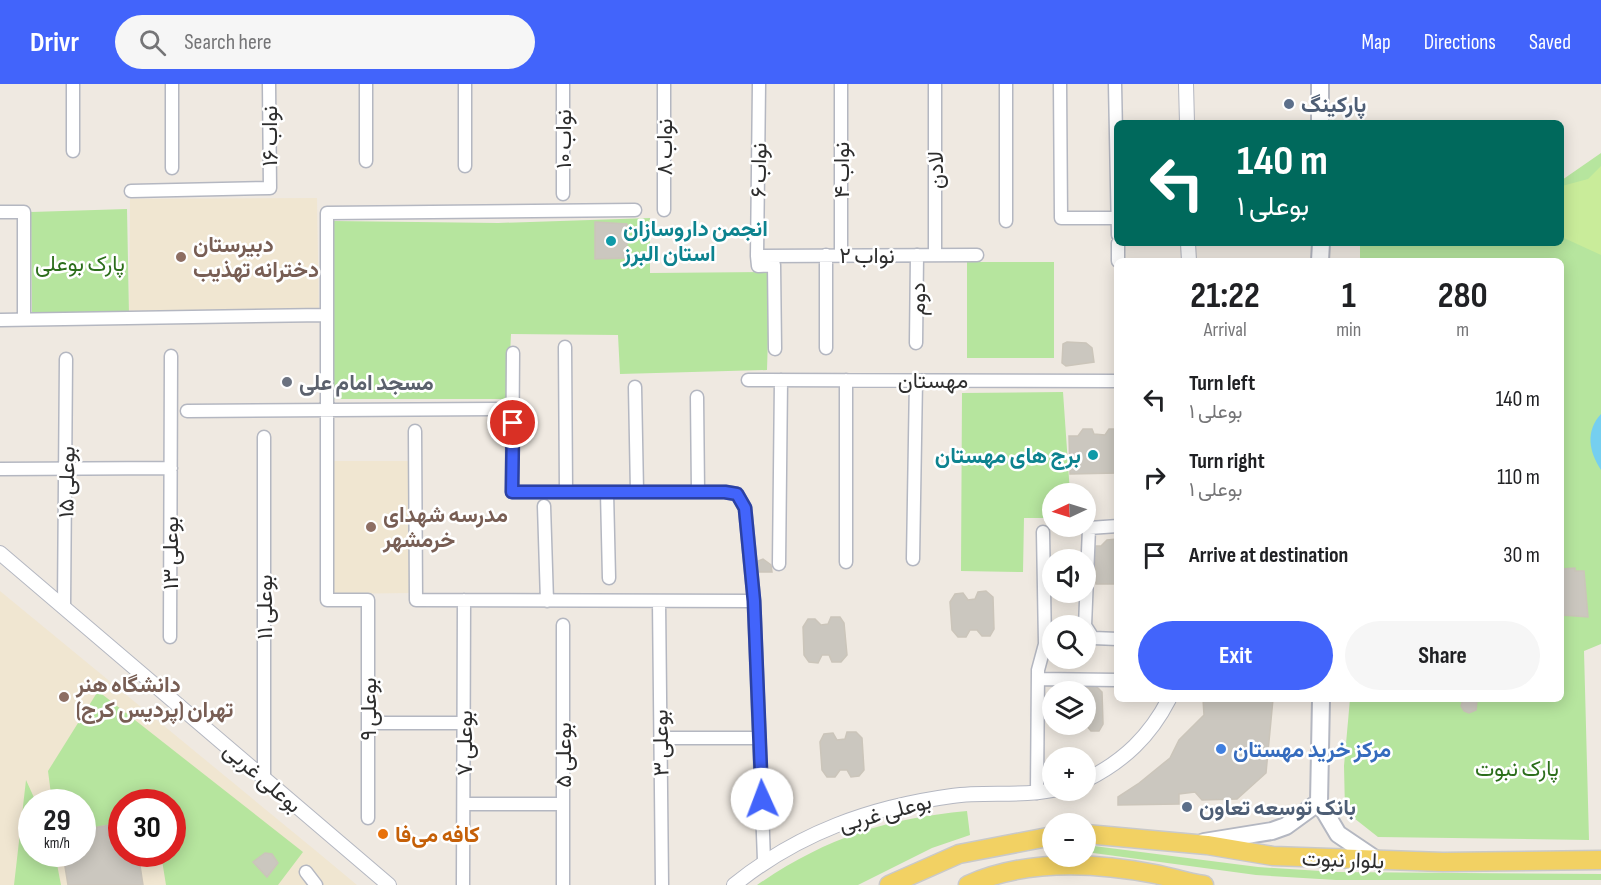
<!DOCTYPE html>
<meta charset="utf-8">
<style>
:root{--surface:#fff;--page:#f6f6f6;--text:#202124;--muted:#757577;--accent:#4264fb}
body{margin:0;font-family:"Sofia Sans Condensed",Vazirmatn,sans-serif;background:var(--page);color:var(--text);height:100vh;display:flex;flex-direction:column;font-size:22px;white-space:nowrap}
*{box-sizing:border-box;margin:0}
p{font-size:20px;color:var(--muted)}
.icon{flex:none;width:33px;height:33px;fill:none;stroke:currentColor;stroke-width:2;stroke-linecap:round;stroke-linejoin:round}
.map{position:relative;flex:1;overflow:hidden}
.panel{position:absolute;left:1114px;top:174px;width:450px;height:444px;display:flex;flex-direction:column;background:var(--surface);border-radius:9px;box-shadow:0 3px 15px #0003}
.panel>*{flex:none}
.guide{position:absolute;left:1114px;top:36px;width:450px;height:126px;border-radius:9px;box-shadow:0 3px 15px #0003;background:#00695c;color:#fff;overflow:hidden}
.needle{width:39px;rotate:266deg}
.controls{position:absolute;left:1042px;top:399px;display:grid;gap:12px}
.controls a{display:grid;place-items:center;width:54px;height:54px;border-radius:50%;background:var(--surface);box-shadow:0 3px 15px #0003;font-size:30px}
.speed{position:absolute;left:18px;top:705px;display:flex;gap:12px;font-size:30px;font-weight:700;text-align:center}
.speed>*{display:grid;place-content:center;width:78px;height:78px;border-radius:50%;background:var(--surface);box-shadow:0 3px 15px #0003;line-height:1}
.speed small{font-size:15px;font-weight:400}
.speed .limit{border:9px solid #d22;background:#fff;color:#111}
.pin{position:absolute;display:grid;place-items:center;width:51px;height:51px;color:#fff;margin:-26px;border:3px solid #fff;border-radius:50%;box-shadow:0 2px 6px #0007}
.me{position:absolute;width:66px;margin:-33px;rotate:358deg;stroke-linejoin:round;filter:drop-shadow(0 0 4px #0008)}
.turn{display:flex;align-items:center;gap:21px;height:126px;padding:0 24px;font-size:27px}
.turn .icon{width:78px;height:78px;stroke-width:2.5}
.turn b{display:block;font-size:42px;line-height:51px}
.eta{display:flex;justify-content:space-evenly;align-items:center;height:102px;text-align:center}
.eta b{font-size:36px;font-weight:700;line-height:42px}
.action{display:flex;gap:12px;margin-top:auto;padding:12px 24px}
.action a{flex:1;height:69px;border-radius:36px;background:var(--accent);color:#fff;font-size:24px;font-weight:700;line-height:69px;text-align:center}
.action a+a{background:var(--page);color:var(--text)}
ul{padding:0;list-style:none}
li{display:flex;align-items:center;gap:18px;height:78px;padding:0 24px}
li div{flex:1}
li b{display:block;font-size:22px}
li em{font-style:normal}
header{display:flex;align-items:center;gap:36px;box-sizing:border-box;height:84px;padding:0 30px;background:var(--accent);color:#fff}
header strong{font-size:28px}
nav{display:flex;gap:33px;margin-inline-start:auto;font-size:21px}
.search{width:420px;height:54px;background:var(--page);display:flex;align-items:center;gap:15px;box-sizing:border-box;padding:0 21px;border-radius:33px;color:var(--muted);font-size:22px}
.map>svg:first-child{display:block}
</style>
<header>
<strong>Drivr</strong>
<div class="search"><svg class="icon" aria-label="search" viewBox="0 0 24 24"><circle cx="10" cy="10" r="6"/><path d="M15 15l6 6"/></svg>Search here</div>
<nav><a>Map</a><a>Directions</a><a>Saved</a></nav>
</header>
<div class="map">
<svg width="1601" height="801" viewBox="0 0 1601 801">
<rect width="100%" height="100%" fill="#efe9e1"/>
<path fill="#f0e6d1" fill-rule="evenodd" d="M317,114L319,229L129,230L130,115Z
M331,377H409L410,509L332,510Z
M0,507L321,771L357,801H0ZM32,718H82V770H32ZM122,718H172V770H122Z"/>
<path fill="#b6e59e" d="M1601,69V560L1584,567L1589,756L1378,753L1345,727L1344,682L1350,615H1562V177H1360V159H1562V96Z
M127,125L129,230H32L31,128Z
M650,134V189L770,188L767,286L620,290L618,251L511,250L508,315H333L334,137L498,139Z
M967,178H1054V274H967Z
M1063,308L1070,409L1053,410V434H1024L1023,488L961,487L962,309Z
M98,607L303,768L278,801H166L161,770H172V718H122L121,738L83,746L82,718H52L48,687Z
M26,696L36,718H32V770H55L61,801H14Z
M967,727L970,751L932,764L858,801H757C826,754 884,735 967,727Z
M1086,761L1258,783L1336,788L1601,790V796H1336L1256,791L1086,768Z"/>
<path fill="#c9ec9a" d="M1601,82V171L1564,154L1562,102L1588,95Z"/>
<path fill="#75cff0" d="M1601,330V386C1589,368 1585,347 1601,330Z"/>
<path fill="#cbc7bf" stroke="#cbc5ba" stroke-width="1.5" d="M595,138L627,140V174L595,175Z
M1067,258L1086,259L1092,264L1094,278L1066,282L1062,279L1063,260Z
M1083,345H1092L1094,350L1105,351L1109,345H1118V389L1070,390L1069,352H1078Z
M1116,455L1118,500H1096L1094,462H1101L1107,456Z
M763,475L771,481L772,488H757L758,477Z
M1575,484V487H1584L1588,533L1562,531V485Z
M986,507L993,513L994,545L990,552H982L977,546H970L966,553H958L952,546L950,518L955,510L963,509L968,516L975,515L978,508Z
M831,533H840L844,539L847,571L841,578H832L829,571H822L818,579L809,578L804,571L803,543L808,535H815L821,541L828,540Z
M1096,602L1102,608L1103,640L1099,647H1091L1086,641H1079L1075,647L1067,648L1061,640H1086L1085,608L1087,603Z
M1203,615H1273L1266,689L1237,715L1202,716L1195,708L1179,710V720L1118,721V713L1138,700L1170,674L1179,656L1204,631Z
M1463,615H1474L1477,617L1476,626L1469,629L1464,627L1461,622Z
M847,648H856L862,654L864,686L859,692L851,693L847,686H840L835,693H827L822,686L820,658L824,650L833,649L837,656L845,655Z
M115,740L120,742L122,770L136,771L139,775L143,801H68L63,770H82V746Z
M265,769L272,770L278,779L267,793L253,778Z"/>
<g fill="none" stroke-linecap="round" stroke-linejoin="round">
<defs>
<path id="minor" d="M366,0V77
M465,0V82
M664,0V126
M759,0L757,172L758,182L774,181L775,265
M935,0V171
M1006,0V137
M1060,0L1061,134H1118
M1115,0L1118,151
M73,67V0
M172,84V0
M131,107L270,104L269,0
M563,110V0
M0,128H24V236
M1118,159V177
M826,171V264
M841,171V0
M757,172L977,171
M0,236L325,231
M916,259L917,171
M565,263L566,408
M513,269L512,408H725L737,410L745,424L754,517L764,776
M748,296L1118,297
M635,303L637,408
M697,313L698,408
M187,327L496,325
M415,347L416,516L754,517
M264,353V694
M0,385L171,384
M607,408L609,494
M544,422L547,517
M1043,448L1045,560
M913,475L916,296
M846,478V296
M779,480L781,296
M659,517L662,801
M64,522L66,275
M563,541V801
M1085,542L1089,444L1118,442
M1086,543L1093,554L1118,555
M170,553L171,272
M1038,595L1118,596
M368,639H464
M660,654H759
M1037,709L1038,586L1045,560L1053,559
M464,720H563
M368,734V516H327V129L635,126
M306,788L316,801
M463,801L464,516"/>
<path id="tertiary" d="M1186,0L1187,39
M1188,159L1189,177
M0,469L389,801
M1086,696C1124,677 1150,652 1169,615
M734,801C798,749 871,723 952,712C986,707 1020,713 1053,706"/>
<path id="secondary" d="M1320,0V39
M1320,177L1321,159
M1319,718L1321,615
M1319,718L1338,750L1378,777
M1204,758L1272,747L1286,742L1319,718"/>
<path id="primary" d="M1086,750L1207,761L1273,772L1443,778L1601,776
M889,801L959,770L1053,752
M968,801C1026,775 1093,778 1155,790C1171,793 1187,799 1204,801"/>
</defs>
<use href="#minor" stroke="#b4b7c1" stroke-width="15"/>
<use href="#tertiary" stroke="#b4b7c1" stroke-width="16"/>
<use href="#secondary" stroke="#b4b7c1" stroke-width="20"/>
<use href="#primary" stroke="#c9c9c9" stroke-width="21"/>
<use href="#minor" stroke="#fff" stroke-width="12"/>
<use href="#tertiary" stroke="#fff" stroke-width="14"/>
<use href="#secondary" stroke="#fff" stroke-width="16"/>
<use href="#primary" stroke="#f2d163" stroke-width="18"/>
</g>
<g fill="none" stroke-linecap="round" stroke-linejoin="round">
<defs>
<path id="route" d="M513,339L512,408H725L737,410L745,424L754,517L762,715"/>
</defs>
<use href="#route" stroke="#2b41a3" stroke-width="15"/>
<use href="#route" stroke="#4264fb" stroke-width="10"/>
</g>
<g fill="#5c6f8a" stroke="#fff" stroke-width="2">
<circle cx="1289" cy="20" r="6"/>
<circle cx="1187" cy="723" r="6"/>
</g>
<g fill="#0f9aa8" stroke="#fff" stroke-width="2">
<circle cx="611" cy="157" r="6"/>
<circle cx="1093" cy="371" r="6"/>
</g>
<g fill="#8d6e63" stroke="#fff" stroke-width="2">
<circle cx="181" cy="173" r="6"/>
<circle cx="371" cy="443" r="6"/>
<circle cx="64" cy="613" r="6"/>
</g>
<circle fill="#6b7280" stroke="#fff" stroke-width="2" cx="287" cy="298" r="6"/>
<circle fill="#3f7fe0" stroke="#fff" stroke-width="2" cx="1221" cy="665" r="6"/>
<circle fill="#e8710a" stroke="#fff" stroke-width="2" cx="383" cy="750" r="6"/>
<g text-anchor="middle" stroke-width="5" stroke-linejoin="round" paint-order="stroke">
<g font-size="22" font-weight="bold" fill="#4e5e75" stroke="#fff" text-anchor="start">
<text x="1301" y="28">پارکینگ</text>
<text x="1199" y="731">بانک توسعه تعاون</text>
</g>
<g font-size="22" fill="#2e2e2e" stroke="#fff">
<text transform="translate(269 52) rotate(-90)" y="8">نواب ۱۶</text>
<text transform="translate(563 55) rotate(-90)" y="8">نواب ۱۰</text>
<text transform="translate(664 63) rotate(-90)" y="8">نواب ۸</text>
<text transform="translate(758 86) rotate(-89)" y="8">نواب ۶</text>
<text transform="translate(841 86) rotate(-90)" y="8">نواب ۴</text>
<text transform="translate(935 86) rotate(-90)" y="8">لادن</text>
<text x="867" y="179">نواب ۲</text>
<text transform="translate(917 215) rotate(-89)" y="8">دوم</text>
<text x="933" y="304">مهستان</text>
<text transform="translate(66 398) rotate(-89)" y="8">بوعلی ۱۵</text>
<text transform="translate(170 469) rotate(-90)" y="8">بوعلی ۱۳</text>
<text transform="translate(264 523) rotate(-90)" y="8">بوعلی ۱۱</text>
<text transform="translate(368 625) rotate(-90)" y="8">بوعلی ۹</text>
<text transform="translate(464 659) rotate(-90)" y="8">بوعلی ۷</text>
<text transform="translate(660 659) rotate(-91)" y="8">بوعلی ۳</text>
<text transform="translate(563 671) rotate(-90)" y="8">بوعلی ۵</text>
<text transform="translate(263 693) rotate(41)" y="8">بوعلی غربی</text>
<text transform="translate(885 728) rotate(-15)" y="8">بوعلی غربی</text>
<text transform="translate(1343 775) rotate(2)" y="8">بلوار نبوت</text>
</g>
<g font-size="22" font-weight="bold" fill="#0d838f" stroke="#fff" text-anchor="start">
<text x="623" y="152">انجمن داروسازان<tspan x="623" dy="25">استان البرز</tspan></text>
<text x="1081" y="379" text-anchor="end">برج های مهستان</text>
</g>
<g font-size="22" font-weight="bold" fill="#785e54" stroke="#fff" text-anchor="start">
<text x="193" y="168">دبیرستان<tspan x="193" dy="25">دخترانه تهذیب</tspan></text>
<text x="383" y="438">مدرسه شهدای<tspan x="383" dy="25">خرمشهر</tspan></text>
<text x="76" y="608">دانشگاه هنر<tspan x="76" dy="25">تهران (پردیس کرج)</tspan></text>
</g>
<g font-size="22" fill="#2c6e1b" stroke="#fff">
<text x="80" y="187">پارک بوعلی</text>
<text x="1517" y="692">پارک نبوت</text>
</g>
<g font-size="22" font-weight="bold" fill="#5b616d" stroke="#fff" text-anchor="start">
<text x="299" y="306">مسجد امام علی</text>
</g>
<g font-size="22" font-weight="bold" fill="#366cbe" stroke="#fff" text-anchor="start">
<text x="1233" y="673">مرکز خرید مهستان</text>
</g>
<g font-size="22" font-weight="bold" fill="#c56008" stroke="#fff" text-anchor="start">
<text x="395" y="758">کافه می‌فا</text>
</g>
</g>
</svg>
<div class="controls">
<a><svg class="needle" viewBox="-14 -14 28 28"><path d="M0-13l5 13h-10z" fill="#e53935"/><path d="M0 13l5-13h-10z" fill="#757577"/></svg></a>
<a><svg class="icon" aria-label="sound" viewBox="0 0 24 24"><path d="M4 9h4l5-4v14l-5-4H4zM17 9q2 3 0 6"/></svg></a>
<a><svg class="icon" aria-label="search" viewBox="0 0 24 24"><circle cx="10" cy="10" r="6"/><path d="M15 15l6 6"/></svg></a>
<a><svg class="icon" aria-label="layers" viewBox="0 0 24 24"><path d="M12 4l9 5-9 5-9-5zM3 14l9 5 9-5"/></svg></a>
<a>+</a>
<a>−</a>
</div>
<div class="speed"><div>29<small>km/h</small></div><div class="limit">30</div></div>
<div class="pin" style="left:513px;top:339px;background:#d93025"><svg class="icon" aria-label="arrive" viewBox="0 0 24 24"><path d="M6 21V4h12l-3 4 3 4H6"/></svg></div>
<svg class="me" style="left:762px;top:715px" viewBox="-20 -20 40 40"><circle r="19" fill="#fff"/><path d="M0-13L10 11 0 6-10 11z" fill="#4264fb"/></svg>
<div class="guide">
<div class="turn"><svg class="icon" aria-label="left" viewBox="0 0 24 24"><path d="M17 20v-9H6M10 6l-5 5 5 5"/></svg><div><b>140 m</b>بوعلی ۱</div></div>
</div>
<section class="panel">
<div class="eta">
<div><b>21:22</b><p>Arrival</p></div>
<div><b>1</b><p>min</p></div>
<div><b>280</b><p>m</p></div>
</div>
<ul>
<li><svg class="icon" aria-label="left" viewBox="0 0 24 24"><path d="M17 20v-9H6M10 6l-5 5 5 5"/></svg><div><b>Turn left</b><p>بوعلی ۱</p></div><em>140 m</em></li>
<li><svg class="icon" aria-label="right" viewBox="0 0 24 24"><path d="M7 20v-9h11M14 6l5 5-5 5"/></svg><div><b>Turn right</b><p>بوعلی ۱</p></div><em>110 m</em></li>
<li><svg class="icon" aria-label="arrive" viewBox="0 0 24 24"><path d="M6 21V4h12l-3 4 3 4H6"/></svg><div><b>Arrive at destination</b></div><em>30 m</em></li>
</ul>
<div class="action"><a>Exit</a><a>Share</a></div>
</section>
</div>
